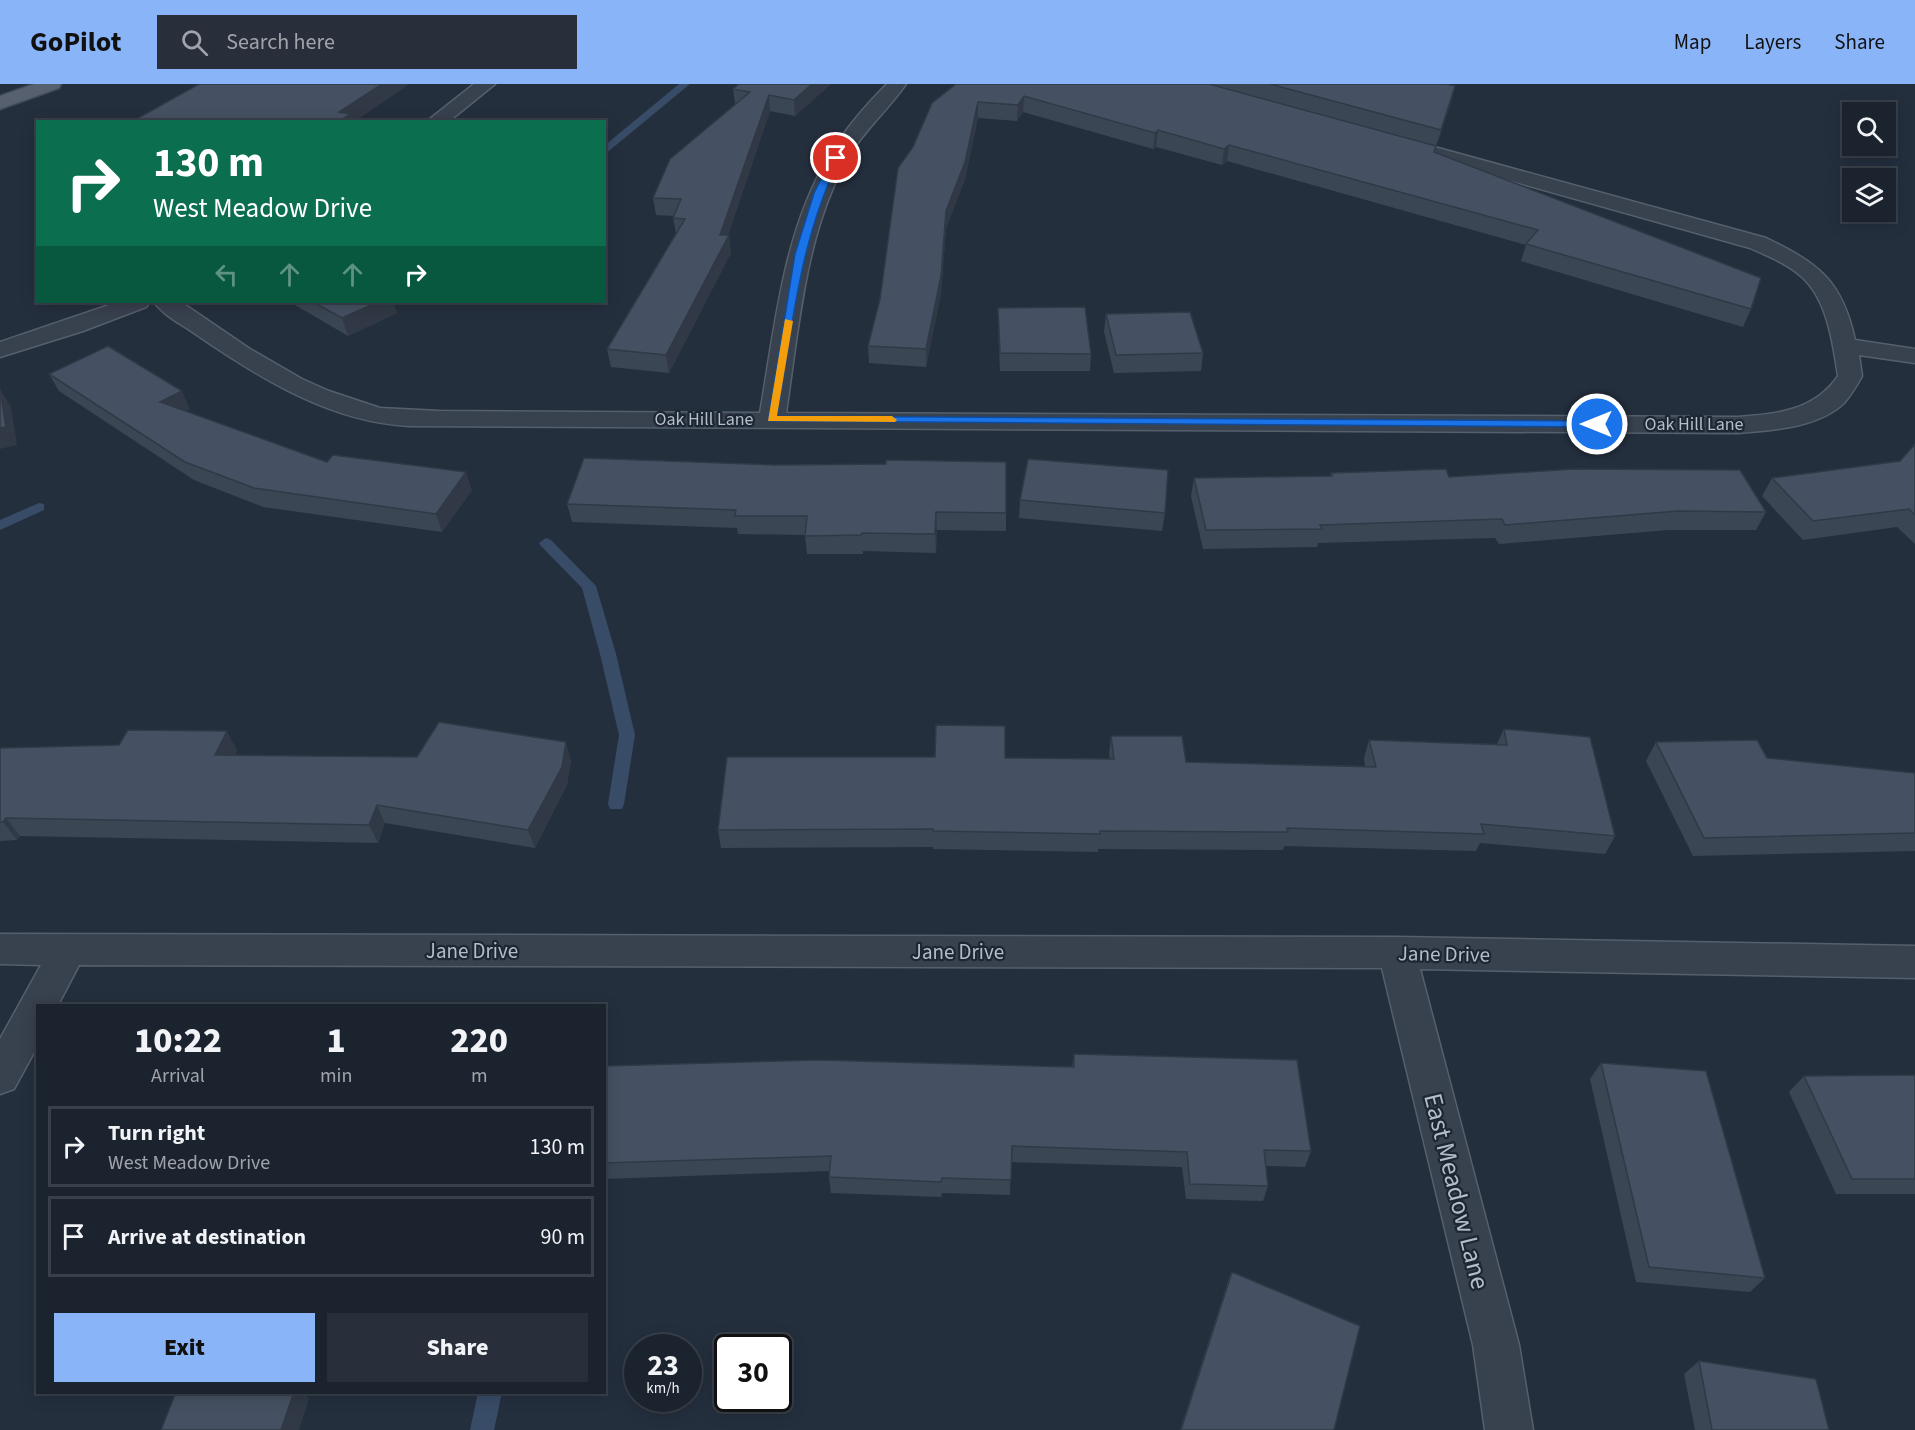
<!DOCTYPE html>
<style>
:root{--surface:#1b232e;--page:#282f3a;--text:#f1f3f6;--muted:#a0a4aa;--line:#39404a;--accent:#8ab4f8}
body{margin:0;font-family:"Source Sans 3",sans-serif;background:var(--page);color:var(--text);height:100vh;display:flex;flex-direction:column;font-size:22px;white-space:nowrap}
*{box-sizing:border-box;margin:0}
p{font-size:20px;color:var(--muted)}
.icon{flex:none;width:33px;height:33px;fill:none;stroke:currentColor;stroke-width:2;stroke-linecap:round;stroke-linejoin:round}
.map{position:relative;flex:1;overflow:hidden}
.details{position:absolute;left:36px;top:920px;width:570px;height:390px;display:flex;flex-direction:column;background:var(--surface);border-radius:0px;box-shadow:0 3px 15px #0003,0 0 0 2px var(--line)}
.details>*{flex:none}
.guide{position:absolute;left:36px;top:36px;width:570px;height:183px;border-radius:0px;box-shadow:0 3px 15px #0003,0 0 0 2px var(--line);background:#0b6e4f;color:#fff;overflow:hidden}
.buttons{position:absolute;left:1842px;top:18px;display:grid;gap:12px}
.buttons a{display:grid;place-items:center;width:54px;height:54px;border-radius:0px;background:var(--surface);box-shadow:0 3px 15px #0003,0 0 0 2px var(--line);font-size:30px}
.speed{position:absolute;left:624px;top:1250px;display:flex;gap:12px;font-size:30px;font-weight:700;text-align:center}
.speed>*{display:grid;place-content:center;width:78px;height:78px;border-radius:50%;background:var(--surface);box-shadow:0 3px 15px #0003,0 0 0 2px var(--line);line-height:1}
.speed small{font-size:15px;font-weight:400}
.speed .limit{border:3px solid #111;border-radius:9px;background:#fff;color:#111}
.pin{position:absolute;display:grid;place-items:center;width:51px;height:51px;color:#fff;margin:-26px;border:3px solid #fff;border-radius:50%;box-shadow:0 2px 6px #0007}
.me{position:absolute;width:66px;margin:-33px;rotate:270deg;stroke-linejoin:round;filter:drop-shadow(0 0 4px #0008)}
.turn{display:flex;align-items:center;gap:21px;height:126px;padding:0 18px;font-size:27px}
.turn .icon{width:78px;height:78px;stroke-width:2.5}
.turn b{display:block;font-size:42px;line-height:51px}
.lanes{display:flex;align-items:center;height:57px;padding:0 18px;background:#0003;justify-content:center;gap:30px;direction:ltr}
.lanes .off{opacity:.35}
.eta{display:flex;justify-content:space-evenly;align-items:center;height:102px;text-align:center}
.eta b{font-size:36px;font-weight:800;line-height:42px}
.action{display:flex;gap:12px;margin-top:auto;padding:12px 18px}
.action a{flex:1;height:69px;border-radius:0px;background:var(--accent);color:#111;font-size:24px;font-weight:800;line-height:69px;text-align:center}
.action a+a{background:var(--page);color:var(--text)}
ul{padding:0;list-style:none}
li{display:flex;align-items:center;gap:18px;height:81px;margin:0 12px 9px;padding:0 6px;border:3px solid var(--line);border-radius:0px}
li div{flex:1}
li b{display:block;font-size:22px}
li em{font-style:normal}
header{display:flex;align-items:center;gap:36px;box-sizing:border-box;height:84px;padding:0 30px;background:var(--accent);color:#111}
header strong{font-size:28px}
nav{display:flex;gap:33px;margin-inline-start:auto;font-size:21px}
.search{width:420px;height:54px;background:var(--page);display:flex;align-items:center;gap:15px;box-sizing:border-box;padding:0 21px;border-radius:0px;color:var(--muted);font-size:22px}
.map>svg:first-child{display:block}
</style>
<header>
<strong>GoPilot</strong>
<div class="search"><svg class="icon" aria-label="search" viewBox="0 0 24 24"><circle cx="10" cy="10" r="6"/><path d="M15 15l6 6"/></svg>Search here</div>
<nav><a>Map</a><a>Layers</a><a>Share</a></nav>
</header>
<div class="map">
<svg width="1915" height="1346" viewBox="0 0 1915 1346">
<rect width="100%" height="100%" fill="#242f3e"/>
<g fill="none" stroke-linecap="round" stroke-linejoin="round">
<path fill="#394c67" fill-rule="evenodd" d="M679,0H690L604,71V62Z
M39,419L44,420V426L0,446V436Z
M546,454L551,456L596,502L616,570L635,651L624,720L622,725H610L608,720L619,651L600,570L582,504L541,462L539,459Z
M478,1308H502L494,1346H470Z"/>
<defs>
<path id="minor" d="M474,0H495L448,38H426Z
M887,0H906C889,25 866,44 849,72C805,148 799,243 786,329L1738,333C1777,330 1814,327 1838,292C1833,260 1828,217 1802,193C1788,180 1768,172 1750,164L1391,63L1388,59L1391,55L1398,53L1766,154C1819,180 1842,196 1855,256L1915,265V279L1859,271L1862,292C1857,301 1851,311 1844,319C1818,344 1772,346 1738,349L409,342C329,338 258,293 194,249C181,240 163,231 154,218H181L250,265L302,295L329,307L380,324L439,327L760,329C775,243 783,148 829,72C845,45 865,22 887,0Z
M118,218H150L146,223L83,247L0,273V258Z
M0,850L1397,853L1915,862V894L1420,885L1519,1261L1533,1346H1485L1473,1261L1382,884L79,881L58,921H38V961L14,1005L0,1010V955L41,881L0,880Z"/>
<path id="major" d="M34,0H61L59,4L0,25V12Z"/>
</defs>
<use href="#minor" stroke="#565f6c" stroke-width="3"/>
<use href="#major" stroke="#414a57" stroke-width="3"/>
<use href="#minor" fill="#38414e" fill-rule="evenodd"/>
<use href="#major" fill="#56606e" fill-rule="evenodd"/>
</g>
<path fill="#3b4654" d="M739,0H831L795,32L770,27L728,151H729L731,169L669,289L611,283L607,265L676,149L673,134L674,132L656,131L653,114L735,20L733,5Z
M956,0H1446L1455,2L1451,18L1434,68L1751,225L1743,243L1521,177L1526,161L1227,77L1222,81L1156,63L1153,65L1023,28L1017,37L978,34L965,95L946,144L941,210L926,283L869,279L868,262L880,215L913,63Z
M290,218H393L397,229L348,252Z
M998,224L1091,270L1090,287H1000L998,241Z
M1106,230L1203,269L1201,287L1114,289L1104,248Z
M49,290L190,325L186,327L327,378L472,406L442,448L263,423L194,396L59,307Z
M1915,360V460L1897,443L1803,456L1762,412L1772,394L1900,377Z
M886,380L1006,429V447L937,446L936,469L863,467V470H807L805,451L738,450L737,444L572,438L567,420L775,381Z
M1331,389L1449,393L1766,428L1756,446H1669L1499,460L1495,454L1318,459L1317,463L1203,465L1191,412L1194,394L1330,392Z
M1020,416L1165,429L1162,447L1019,434Z
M1504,645L1615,752L1605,770L1480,759L1476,767L1284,762L1283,766L1098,765V768L933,765V763L721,764L718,746L1110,675L1109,670L1111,652L1186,678L1365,682L1364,674L1369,656L1497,660Z
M1656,658L1767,674L1915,689V767L1693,772L1646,677Z
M119,661L237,666L235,671L571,676L567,701L535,764L385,739L378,759L20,752L17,756L0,757V664Z
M1074,970L1311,1067L1305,1083L1266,1082L1268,1102L1263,1117L1186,1115L1182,1083L1011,1078L1010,1111L942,1109L941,1113L831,1109L829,1093V1087L604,1095V982L1072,983Z
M1601,979L1765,1194L1750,1208L1636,1198L1590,995Z
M1915,991V1110H1836L1789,1008L1804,992Z
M1231,1188L1334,1346H1180Z
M1699,1277L1829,1346H1695L1684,1290Z"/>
<path fill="#303945" d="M382,0H409L404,4L354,38H339V28Z
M812,0H831L795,32L794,16Z
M1455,2L1451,18L1437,62L1441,46Z
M769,11L770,27L725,159L729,151L731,169L669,289L666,271L720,151Z
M1024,12L1023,28L1017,37L1018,21Z
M978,18V34L965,95L946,144L941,210L926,283V265L946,127Z
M1158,46L1156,63L1153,65L1155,49Z
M1229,61L1227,77L1222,81L1224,65Z
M378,218H393L397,229L348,252L342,234Z
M0,305L11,323L17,361L0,365Z
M182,307L190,325L168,336L160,318Z
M466,388L472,406L442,448L436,430Z
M936,428L937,446L936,469L935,450Z
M227,647L237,666L226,689L215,671Z
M566,658L571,676L567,701L535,764L528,746Z
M377,721L385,739L378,759L369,741Z
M6,734L20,752L17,756L3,738Z
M294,1308H302L309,1315L299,1346H281Z"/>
<path fill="#455162" stroke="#303945" stroke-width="1.5" d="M199,0H382L339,28L350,30L339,38H131Z
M739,0H812L794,16L769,11L720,151H729L666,271L607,265L685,135L673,134L681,115L653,114L670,75L750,8L733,5Z
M956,0H1209L1436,62L1434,68L1761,194L1751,225L1526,160L1538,146L1229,61L1224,65L1158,46L1155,49L1024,12L1018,21L978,18L965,78L946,127L941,192L926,265L868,262L880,215L898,84L913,63L932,19Z
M1270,0H1446L1455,2L1441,46Z
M313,218H378L342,234Z
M1085,223L1091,270L1000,269L998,224Z
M1190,228L1203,269L1116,271L1106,230Z
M108,262L182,307L160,318L327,378L333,371L466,388L436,430L254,404L185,378L49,290Z
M0,305L6,343L0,344Z
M1915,360V431L1909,425L1813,437L1772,394L1900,377Z
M584,374L775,381L886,380V376L1006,378V429L936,428L935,450L862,449L861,451L805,452L807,432H735L736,426L567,420Z
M1028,375L1168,386L1165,429L1020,416Z
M1446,385L1449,393L1574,385L1740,386L1766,428L1678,427L1505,441L1502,435L1320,441L1322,445L1206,446L1194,394L1332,392L1331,389Z
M439,638L566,658L562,683L528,746L377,721L369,741L6,734L3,738H0V664L119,661L128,646L227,647L215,671L417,673Z
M936,641L1005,642V674L1114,675L1111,652H1182L1186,678L1376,683L1369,656L1507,661L1504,645L1590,653L1615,752L1481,740L1484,750L1287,744L1288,748L1100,747V750L933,747V745L718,746L727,673H935Z
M1757,656L1767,674L1915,689V749L1704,754L1656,658Z
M1074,970L1297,976L1311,1067L1264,1066L1268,1102L1190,1100L1187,1068L1012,1062L1011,1096L942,1094L941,1098L829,1093L831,1072L604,1079V982L818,976L1074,983Z
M1601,979L1706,987L1765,1194L1649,1183Z
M1915,991V1095H1852L1804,992Z
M1232,1188L1360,1242L1334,1346H1181Z
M1699,1277L1816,1295L1829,1346H1712Z
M176,1308H294L281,1346H161Z"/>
<path fill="#1a73e8" stroke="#114b97" stroke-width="1.5" d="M836,72L840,74C800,154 792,244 777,332L1597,337L1602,340L1597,343L768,337L795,170L814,109L832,74Z"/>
<path fill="#f59e0b" d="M785,235L793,237L777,332H892L897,336L895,338L768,337Z"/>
<g text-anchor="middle" stroke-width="4.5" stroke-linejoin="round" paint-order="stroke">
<g font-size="18" fill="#b4bcc9" stroke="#1d2633">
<text x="704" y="341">Oak Hill Lane</text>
<text x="1694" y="346">Oak Hill Lane</text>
</g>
<g font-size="21" fill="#b4bcc9" stroke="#1d2633">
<text x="472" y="874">Jane Drive</text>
<text x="958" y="875">Jane Drive</text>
<text transform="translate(1444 870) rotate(1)" y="7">Jane Drive</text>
</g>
<g font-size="26" fill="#b4bcc9" stroke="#1d2633">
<text transform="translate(1457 1107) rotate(76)" y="9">East Meadow Lane</text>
</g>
</g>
</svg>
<div class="buttons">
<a><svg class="icon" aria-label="search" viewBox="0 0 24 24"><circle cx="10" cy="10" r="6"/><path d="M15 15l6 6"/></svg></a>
<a><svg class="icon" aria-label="layers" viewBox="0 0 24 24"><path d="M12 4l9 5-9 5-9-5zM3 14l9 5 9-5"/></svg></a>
</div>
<div class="speed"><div>23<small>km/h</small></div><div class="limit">30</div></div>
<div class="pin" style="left:836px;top:74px;background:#d93025"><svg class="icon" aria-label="arrive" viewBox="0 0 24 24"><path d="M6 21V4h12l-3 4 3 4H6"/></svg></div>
<svg class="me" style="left:1597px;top:340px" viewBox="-20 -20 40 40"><circle r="17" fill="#1a73e8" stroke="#fff" stroke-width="3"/><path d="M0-11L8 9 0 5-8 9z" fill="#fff"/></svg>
<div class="guide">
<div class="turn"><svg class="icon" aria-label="right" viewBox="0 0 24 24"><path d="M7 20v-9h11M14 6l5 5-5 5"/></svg><div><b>130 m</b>West Meadow Drive</div></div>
<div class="lanes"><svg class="icon off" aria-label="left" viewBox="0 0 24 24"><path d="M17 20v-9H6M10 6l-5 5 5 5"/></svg><svg class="icon off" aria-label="ahead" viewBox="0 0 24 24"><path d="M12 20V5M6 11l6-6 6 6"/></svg><svg class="icon off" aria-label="ahead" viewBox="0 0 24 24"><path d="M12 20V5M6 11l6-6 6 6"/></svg><svg class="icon" aria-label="right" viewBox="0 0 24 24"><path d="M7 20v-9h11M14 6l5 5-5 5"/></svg></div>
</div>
<section class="details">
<div class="eta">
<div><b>10:22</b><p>Arrival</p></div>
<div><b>1</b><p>min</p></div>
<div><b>220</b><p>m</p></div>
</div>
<ul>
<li><svg class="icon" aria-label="right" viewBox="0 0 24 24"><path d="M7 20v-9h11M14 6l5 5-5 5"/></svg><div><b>Turn right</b><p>West Meadow Drive</p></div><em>130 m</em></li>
<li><svg class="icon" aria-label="arrive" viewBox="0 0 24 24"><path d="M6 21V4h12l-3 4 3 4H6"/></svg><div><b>Arrive at destination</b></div><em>90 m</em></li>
</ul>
<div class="action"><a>Exit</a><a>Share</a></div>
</section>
</div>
